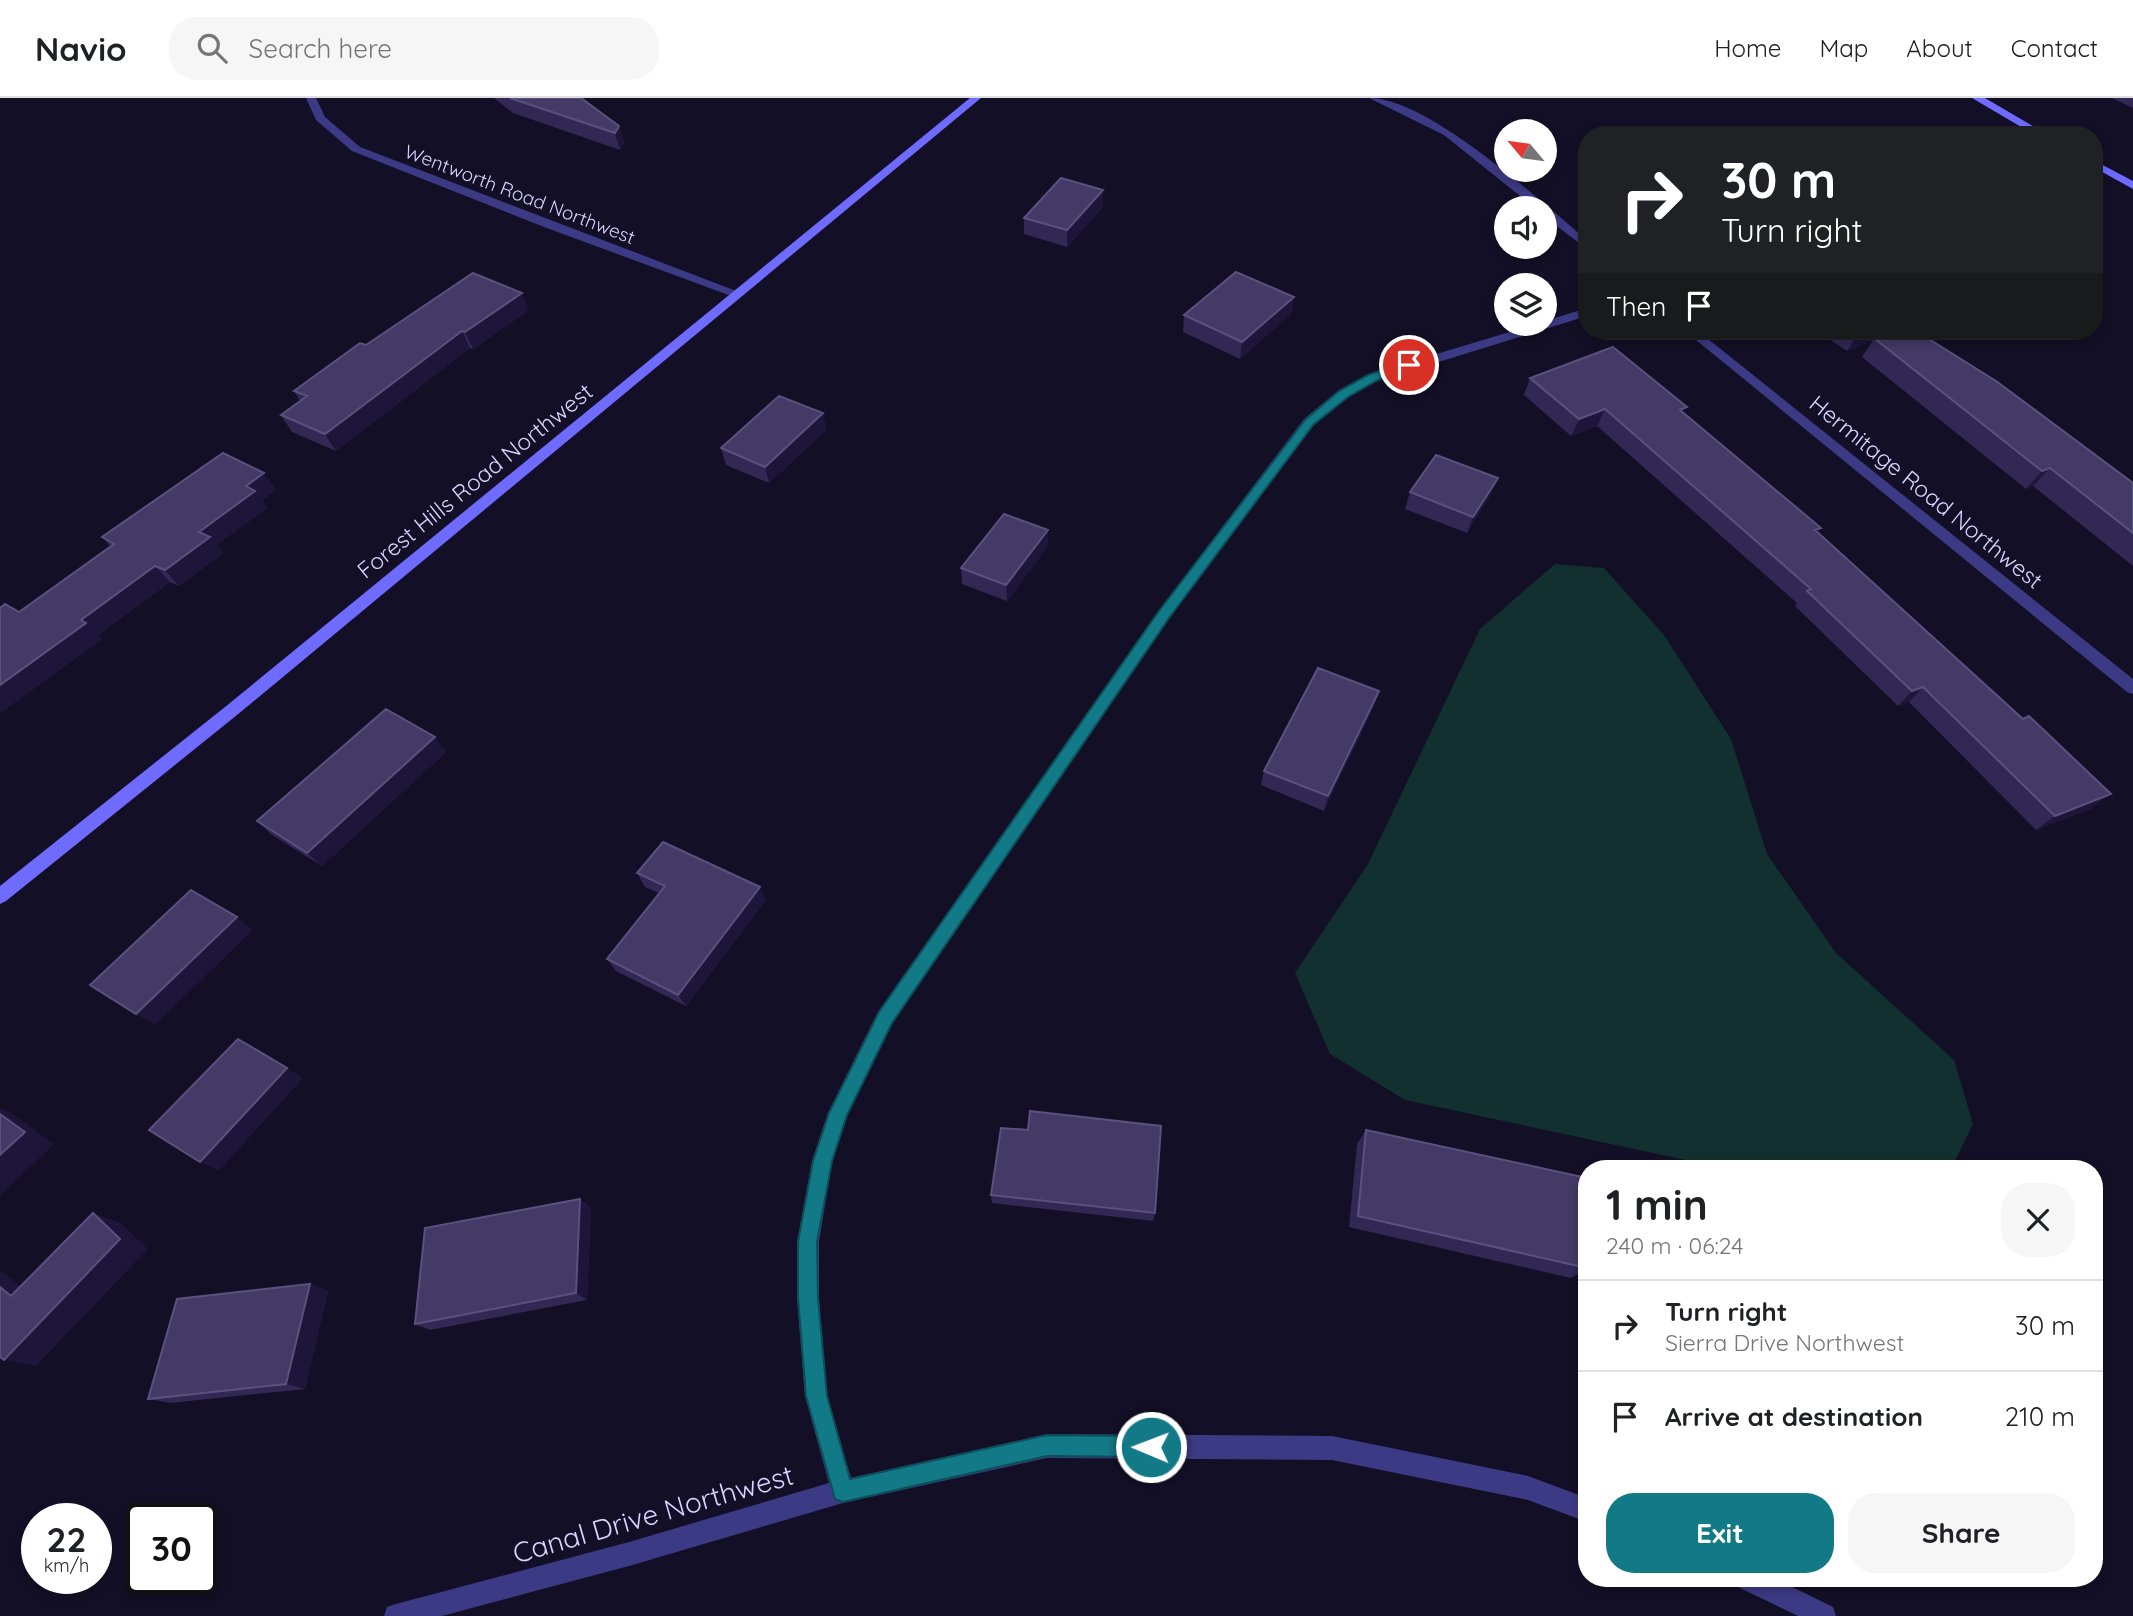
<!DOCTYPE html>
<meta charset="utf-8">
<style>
:root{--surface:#fff;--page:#f6f6f6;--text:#202124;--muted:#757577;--line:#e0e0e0;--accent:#127987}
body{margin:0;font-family:Quicksand,sans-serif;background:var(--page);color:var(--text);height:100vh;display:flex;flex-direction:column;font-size:26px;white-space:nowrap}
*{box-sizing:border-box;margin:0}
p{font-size:23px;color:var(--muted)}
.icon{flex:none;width:38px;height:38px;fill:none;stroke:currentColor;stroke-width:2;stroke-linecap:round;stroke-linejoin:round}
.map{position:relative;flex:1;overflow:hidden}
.drawer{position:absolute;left:1578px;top:1062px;width:525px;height:427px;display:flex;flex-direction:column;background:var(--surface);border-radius:28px;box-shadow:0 4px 10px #0003}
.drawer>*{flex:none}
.guide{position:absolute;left:1578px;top:28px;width:525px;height:214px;border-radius:28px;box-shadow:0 4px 10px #0003;background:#202124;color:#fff;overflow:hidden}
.needle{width:46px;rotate:299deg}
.controls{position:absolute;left:1494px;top:21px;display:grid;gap:14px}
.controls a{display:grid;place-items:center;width:63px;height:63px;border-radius:50%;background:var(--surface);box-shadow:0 4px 10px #0003;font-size:35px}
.speed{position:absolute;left:21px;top:1405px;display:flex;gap:14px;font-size:35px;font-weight:700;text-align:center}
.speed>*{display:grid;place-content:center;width:91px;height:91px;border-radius:50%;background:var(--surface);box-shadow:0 4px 10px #0003;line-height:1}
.speed small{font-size:18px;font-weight:400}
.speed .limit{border:4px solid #111;border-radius:10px;background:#fff;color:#111}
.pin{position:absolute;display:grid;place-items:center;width:60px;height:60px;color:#fff;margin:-30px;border:4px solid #fff;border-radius:50%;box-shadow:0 2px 7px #0007}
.me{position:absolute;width:77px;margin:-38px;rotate:271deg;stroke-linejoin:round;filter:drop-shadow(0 0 5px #0008)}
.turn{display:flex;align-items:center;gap:24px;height:147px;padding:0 28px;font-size:32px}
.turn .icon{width:91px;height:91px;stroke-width:2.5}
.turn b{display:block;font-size:49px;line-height:60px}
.then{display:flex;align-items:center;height:66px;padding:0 28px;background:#0003;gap:14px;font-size:26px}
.round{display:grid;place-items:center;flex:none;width:74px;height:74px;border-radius:28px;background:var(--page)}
.overview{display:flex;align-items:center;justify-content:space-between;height:119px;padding:0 28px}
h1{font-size:42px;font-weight:800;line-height:52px}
.button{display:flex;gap:14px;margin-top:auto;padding:14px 28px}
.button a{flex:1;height:80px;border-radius:28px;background:var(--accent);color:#fff;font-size:28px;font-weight:800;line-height:80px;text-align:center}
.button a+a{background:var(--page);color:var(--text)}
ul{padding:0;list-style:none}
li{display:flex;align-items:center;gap:21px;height:91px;padding:0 28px;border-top:2px solid var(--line)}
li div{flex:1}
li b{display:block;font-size:26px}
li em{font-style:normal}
header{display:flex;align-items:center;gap:42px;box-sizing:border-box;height:98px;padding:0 35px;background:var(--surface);border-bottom:2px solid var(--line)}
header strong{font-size:33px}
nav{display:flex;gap:38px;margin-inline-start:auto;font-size:24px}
.search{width:490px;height:63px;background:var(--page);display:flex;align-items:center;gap:18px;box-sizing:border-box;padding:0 24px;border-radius:28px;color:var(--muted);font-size:26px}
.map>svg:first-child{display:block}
</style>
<header>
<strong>Navio</strong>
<div class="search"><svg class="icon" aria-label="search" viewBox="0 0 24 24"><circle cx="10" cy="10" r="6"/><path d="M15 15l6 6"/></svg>Search here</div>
<nav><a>Home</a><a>Map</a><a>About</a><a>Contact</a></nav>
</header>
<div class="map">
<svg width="2133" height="1518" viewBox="0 0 2133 1518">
<rect width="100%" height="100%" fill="#130f26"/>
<path fill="#12302f" d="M1555,466L1604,470L1664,537L1731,641L1767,756L1836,855L1954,962L1973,1026L1951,1071H1728L1405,1002L1330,956L1295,875L1368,766L1480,531Z"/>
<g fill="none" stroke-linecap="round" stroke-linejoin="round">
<path fill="#3d3a85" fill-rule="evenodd" d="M306,0H316L325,19L360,49L744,196L734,199L544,129L352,53L316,22Z
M1369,0C1429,0 1540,103 1587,142V151L1545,119V110H1535L1444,37Z
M1587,210V218L1377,283L1348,299L1314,327L1169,521L892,926L847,1018L832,1063L819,1144V1200L827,1298L851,1380L1047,1336L1332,1338L1528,1378L1587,1400V1424L1528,1402L1332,1362L1047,1360L843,1405L629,1468L442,1518H384L387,1509L396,1506L629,1444L829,1385L805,1298L797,1200V1144L812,1063L828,1015L878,914L1159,513L1304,321L1338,293L1367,277L1536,226H1545V223Z
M1685,233H1698L2133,581V596L2127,594Z
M1735,1480H1774L1833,1509L1836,1518H1798L1738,1489Z"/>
<path fill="#6f6bff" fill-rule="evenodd" d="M970,0H981L237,617L6,803L0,806V788L225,609Z
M1972,0H1985L2048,37H2035Z
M2095,63L2133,83V91L2095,70Z"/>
</g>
<path fill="#312854" d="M494,0H581L619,28L624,45L620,52L513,15Z
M2112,0H2133V10Z
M1103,109L1067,149L1024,136V120Z
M1294,199L1291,216L1240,261L1183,234L1184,217Z
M529,212L473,251L470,250L336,353L292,334L281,317L300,303L294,293L366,247Z
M1817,233H1916L2133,385V468L2033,388L2026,391L1862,259L1873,242L1847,253Z
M1530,280L1684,316L1818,435L2092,710L2036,732L1909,604L1898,608L1795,508L1797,505L1597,328L1571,338L1524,297Z
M823,315L826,332L769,385L726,367L721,350Z
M276,391L262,402L267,410L216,447L223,455L179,488L170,484L98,537L102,541L0,615V510L19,514L111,449L102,439Z
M1410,394L1491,396L1467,435L1405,411Z
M1048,448L1007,503L962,486L961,470Z
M1374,608L1324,713L1261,687L1264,673Z
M446,654L322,768L272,737L257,723Z
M637,775L766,802L686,908L616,873L607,861L659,795L645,789Z
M1366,1032L1587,1080V1171L1571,1180L1349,1129L1357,1046Z
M991,1097L1155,1115L1153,1123L992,1105Z
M580,1101L591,1110L587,1202L430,1232L415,1226Z
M310,1186L328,1193L305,1291L170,1305L148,1301Z"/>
<path fill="#1d163a" d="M619,28L624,45L620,52L615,35Z
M1103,92V109L1067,149V132Z
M522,195L529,212L473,251L465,234Z
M1294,199L1291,216L1240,261L1242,244Z
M462,233L470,250L336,353L325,336Z
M1863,233H1881L1873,242L1847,253L1859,234Z
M1605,311L1597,328L1571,338L1579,321Z
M823,315L826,332L769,385L765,369Z
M2050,370L2033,388L2026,391L2042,373Z
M264,375L276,391L262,402L267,410L216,447L223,455L179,488L165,472L199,434L246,388Z
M1498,380L1491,396L1467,435L1473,419Z
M1048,432V448L1007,503L1006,487Z
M155,468L170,484L98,537L102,541L0,615V587L81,522Z
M1923,589L1909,604L1898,608L1912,593Z
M1379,593L1374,608L1324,713L1328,698Z
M435,639L446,654L322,768L307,755Z
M2111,696L2092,710L2036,732L2055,718Z
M760,789L766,802L686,908L678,897Z
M237,819L253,832L155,927L136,916Z
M287,970L303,980L219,1073L200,1064Z
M0,1010L10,1014L54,1046L0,1098Z
M580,1101L591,1110L587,1202L576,1195Z
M93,1115L121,1125L148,1151L36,1268L4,1262Z
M0,1172L43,1206L11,1198L0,1189Z
M310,1186L328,1193L305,1291L286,1286Z"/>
<path fill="#433a66" stroke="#5a527e" stroke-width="2" d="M510,0H581L619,28L615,35Z
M1061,80L1103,92L1067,132L1024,120Z
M1236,174L1294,199L1242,244L1184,217Z
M473,175L522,195L465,234L462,233L325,336L281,317L307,298L294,293L360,245L366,247Z
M1880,233H1916L1996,283L2133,385V435L2050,370L2042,373L1874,240Z
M1613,249L1687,309L1680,312L1821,430L1815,432L2023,621L2029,618L2111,696L2055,718L1923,589L1912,593L1807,493L1811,491L1605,311L1579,321L1530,280Z
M779,298L823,315L765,369L721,350Z
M223,355L264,375L246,388L255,393L199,434L210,439L165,472L155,468L81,522L86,525L0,587V510L5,506L19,514L114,446L102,439Z
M1436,357L1498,380L1473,419L1410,394Z
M1004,416L1048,432L1006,487L961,470Z
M1318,570L1379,593L1328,698L1264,673Z
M386,611L435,639L307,755L257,723Z
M663,744L760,789L678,897L607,861L665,788L637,775Z
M191,792L237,819L136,916L90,887Z
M238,941L287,970L200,1064L149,1032Z
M1030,1013L1161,1028L1155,1115L991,1097L1001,1030L1028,1032Z
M0,1016L25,1034L0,1057Z
M1366,1032L1587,1080V1170L1358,1118Z
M580,1101L576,1195L415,1226L425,1130Z
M93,1115L120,1141L4,1262L0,1259V1189L11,1198Z
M310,1186L286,1286L148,1301L177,1201Z"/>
<path fill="#127987" stroke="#0c4f58" stroke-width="2" d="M1409,263L1414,264V269L1376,283L1348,299L1313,327L1169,520L892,925L847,1017L832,1063L817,1144L818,1200L827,1298L850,1381L1047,1337L1151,1338L1158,1341L1161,1349L1158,1356L1151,1359L1047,1358L843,1404L835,1401L806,1298L798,1200V1144L813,1063L829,1015L879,914L1159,513L1305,322L1339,293L1368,277Z"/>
<g text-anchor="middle" stroke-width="5" stroke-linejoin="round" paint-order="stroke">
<g font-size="19" fill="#d9d4ff" stroke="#130f26">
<text transform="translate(520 96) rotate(21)" y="7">Wentworth Road Northwest</text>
</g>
<g font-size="23" fill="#d9d4ff" stroke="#130f26">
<text transform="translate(475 383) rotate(-39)" y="8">Forest Hills Road Northwest</text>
<text transform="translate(1926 394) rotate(39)" y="8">Hermitage Road Northwest</text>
</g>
<g font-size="28" fill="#d9d4ff" stroke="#130f26">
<text transform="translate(653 1416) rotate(-16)" y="10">Canal Drive Northwest</text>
</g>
</g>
</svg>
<div class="controls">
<a><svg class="needle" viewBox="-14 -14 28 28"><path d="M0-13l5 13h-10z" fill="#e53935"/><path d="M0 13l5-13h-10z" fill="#757577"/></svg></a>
<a><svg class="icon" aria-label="sound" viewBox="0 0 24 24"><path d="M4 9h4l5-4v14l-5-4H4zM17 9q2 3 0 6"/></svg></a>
<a><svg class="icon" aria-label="layers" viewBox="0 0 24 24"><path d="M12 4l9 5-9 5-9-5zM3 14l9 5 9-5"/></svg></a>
</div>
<div class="speed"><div>22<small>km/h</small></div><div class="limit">30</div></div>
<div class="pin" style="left:1409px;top:267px;background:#d93025"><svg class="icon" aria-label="arrive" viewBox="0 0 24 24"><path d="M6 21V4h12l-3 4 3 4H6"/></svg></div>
<svg class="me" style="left:1151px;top:1349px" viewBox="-20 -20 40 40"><circle r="17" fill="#127987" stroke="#fff" stroke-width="3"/><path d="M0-11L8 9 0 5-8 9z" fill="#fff"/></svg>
<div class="guide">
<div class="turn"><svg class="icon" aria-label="right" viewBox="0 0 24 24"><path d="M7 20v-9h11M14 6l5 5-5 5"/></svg><div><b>30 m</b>Turn right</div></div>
<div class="then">Then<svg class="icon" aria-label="arrive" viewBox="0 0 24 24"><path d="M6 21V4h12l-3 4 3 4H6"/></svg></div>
</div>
<section class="drawer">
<div class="overview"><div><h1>1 min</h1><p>240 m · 06:24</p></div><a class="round"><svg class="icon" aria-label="close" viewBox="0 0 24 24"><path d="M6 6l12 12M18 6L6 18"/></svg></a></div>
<ul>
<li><svg class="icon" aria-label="right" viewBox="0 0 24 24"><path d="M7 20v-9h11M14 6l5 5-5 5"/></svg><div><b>Turn right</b><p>Sierra Drive Northwest</p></div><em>30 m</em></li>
<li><svg class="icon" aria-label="arrive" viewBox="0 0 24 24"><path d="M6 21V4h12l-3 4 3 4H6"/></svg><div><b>Arrive at destination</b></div><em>210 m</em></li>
</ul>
<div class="button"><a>Exit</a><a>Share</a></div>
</section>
</div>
